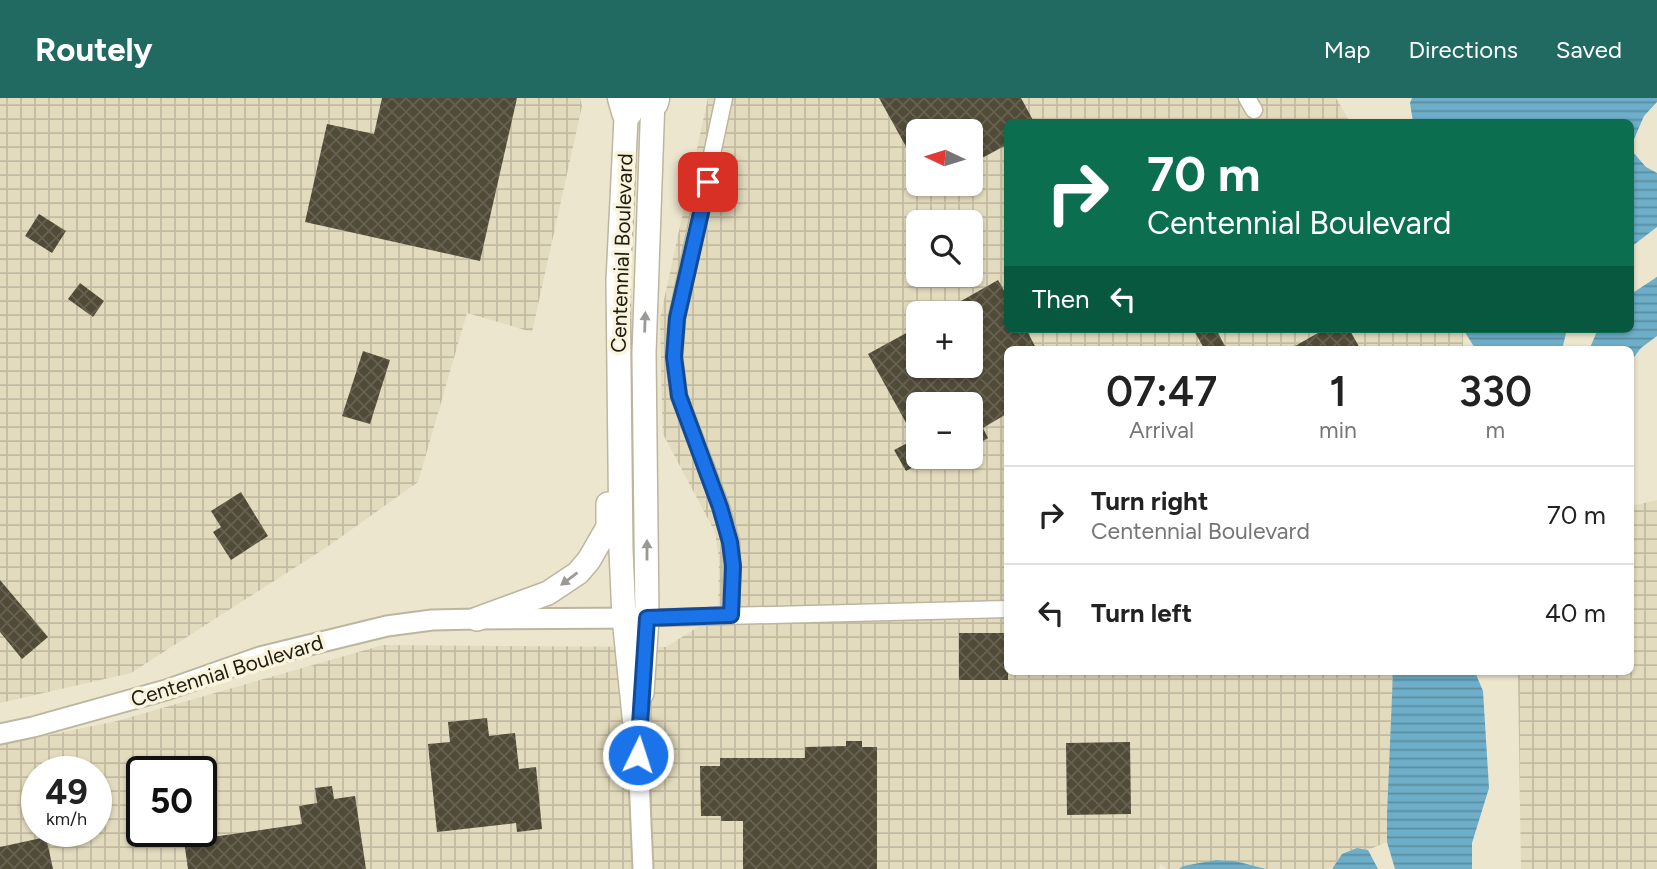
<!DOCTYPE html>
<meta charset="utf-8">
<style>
:root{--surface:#fff;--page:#f6f6f6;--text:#222;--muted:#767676;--line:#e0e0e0;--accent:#216a62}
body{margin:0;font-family:Figtree,sans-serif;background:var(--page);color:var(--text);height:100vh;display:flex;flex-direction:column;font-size:26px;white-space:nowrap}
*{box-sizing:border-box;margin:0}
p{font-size:23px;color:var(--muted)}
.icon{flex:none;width:38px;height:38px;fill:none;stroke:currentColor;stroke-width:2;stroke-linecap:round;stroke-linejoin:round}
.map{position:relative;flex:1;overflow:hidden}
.panel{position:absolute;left:1004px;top:248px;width:630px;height:329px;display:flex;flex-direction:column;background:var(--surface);border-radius:10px;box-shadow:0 2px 5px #0004}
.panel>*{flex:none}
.banner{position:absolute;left:1004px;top:21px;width:630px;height:214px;border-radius:10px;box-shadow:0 2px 5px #0004;background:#0b6e4f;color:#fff;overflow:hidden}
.needle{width:46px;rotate:274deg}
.controls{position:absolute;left:906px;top:21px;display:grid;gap:14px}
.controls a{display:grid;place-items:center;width:77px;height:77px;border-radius:10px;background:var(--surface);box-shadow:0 2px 5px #0004;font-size:35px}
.speed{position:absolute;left:21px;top:658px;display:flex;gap:14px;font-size:35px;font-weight:700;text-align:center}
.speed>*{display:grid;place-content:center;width:91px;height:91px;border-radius:50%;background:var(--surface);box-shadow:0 2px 5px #0004;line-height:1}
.speed small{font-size:18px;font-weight:400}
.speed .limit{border:4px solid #111;border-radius:10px;background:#fff;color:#111}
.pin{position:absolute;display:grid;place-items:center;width:60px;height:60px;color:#fff;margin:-30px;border-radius:14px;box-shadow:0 4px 10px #0006}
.me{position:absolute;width:77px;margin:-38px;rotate:4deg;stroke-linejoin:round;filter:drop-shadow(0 0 5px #0008)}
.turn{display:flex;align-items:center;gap:24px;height:147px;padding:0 28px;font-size:32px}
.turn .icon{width:91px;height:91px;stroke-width:2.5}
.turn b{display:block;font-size:49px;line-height:60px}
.then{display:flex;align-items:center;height:66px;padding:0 28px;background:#0003;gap:14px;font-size:26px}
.eta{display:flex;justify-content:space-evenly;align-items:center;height:119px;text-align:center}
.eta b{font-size:42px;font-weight:600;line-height:49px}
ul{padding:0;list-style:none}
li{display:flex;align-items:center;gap:21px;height:98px;padding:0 28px;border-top:2px solid var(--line)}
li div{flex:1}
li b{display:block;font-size:26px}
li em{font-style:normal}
header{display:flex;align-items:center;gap:42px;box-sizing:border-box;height:98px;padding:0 35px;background:var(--accent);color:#fff}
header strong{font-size:33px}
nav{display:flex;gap:38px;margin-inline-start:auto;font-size:24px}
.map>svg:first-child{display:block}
</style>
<header>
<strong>Routely</strong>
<nav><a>Map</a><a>Directions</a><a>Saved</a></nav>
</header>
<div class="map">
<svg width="1657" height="771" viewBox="0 0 1657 771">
<defs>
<pattern id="industrial-grid" width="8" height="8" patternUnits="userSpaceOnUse" patternTransform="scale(1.75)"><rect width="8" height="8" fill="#e3dbbd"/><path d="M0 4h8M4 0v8" fill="none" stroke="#c2bba2"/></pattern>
<pattern id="water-rules" width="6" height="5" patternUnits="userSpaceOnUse" patternTransform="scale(1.75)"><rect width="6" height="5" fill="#6eaec8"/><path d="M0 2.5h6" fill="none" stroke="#5a8da1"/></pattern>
<pattern id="building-cross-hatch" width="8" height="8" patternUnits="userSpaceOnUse" patternTransform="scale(1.75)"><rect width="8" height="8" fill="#504b37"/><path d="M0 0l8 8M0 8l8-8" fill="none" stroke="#666151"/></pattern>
</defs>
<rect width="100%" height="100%" fill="#ede6cf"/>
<path fill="url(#industrial-grid)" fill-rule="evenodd" d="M0,0H580L582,8L532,234L467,215L418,384L330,447L131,575L0,605Z
M708,0H1336L1350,24H1008V231L1463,232V252H1008V574H1393L1387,744L1368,752L1357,750L1342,756L1333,769L1326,771H1266L1235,763L1216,762L1183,768L1179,771H1167L1161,766L1158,771H0V647L117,623L383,547L666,549L703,526H718L719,462L715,434L663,336L662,310L660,220ZM919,33H971V86H919ZM919,124H971V177H919ZM919,215H971V268H919ZM919,306H971V359H919ZM37,674H96V733H37ZM142,674H201V733H142Z
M1657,402V771H1521L1518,579L1519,574H1631V408Z"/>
<path fill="url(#water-rules)" d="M1412,0H1657V4L1644,18L1631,48V24H1413L1410,5Z
M1631,52L1646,69L1657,75V129L1631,149Z
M1657,179V238L1641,250L1631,263V252H1589L1598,231H1631V196Z
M1463,231H1567L1562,252H1476Z
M1393,574H1475L1483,593L1489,690L1472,745V771H1395L1387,744V717Z
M1357,750L1368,752L1378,771H1332L1342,756Z
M1216,762L1235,763L1266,771H1179L1183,768Z"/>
<path fill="url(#building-cross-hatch)" d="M382,0H517L480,163L305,124L327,26L374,36Z
M879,0H1021L1034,24H1008V46L971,66V33H919V72Z
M39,116L66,133L52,155L25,138Z
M998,182L1008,199V231H1026L1037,252H1008V315L983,330L988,340L971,350V306H919V366L906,373L894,352L915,341L868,256L919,228V268H971V215H940Z
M80,185L104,203L93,219L68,201Z
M1193,231H1216L1227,252H1205Z
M1325,231H1349L1361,252H1288Z
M363,253L390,262L370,326L342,318Z
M241,394L268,438L231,462L213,434L221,429L211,413Z
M0,482L48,539L22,561L0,534Z
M959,535H1008V582H959Z
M487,620L489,638L515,635L519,671L536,669L542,731L517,734L516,725L437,734L428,646L450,644L448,624Z
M846,643H862V649H877V771H743V723H721V718H701L700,668H720V660H805V649L846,648Z
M1130,644L1131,716L1067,717L1066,645Z
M332,688L334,701L355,698L366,771H188L184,743L302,726L299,708L317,705L315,690Z
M46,739L53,771H0V749Z"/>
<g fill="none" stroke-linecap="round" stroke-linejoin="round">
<defs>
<path id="minor" d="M724,0L677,220L674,259L679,298L721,409L731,444L732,468L731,517
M1247,0L1254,12
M647,520L1008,511"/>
<path id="tertiary" d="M0,636L33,629L166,592L260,559L387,528L432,522L477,521L647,520
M638,657L643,771"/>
<path id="secondary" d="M627,0L618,183L621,452L624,520L638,657
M477,521L548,495L578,475L589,462L608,429V406
M642,595L647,520L644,255L653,0"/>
<path id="motorway" d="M623,0L627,14
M653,4L654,0"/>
</defs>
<use href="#minor" stroke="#bcb69f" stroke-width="19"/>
<use href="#tertiary" stroke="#bcb69f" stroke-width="23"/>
<use href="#secondary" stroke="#bcb69f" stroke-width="26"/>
<use href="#motorway" stroke="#bcb69f" stroke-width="33"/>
<use href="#minor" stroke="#fff" stroke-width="16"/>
<use href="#tertiary" stroke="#fff" stroke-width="19"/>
<use href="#secondary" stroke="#fff" stroke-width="23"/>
<use href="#motorway" stroke="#fff" stroke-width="30"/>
</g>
<defs><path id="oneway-solid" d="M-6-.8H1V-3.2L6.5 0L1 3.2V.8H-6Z" transform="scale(1.75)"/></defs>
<g fill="#9a9995">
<use href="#oneway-solid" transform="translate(645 224) rotate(-88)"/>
<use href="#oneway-solid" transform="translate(647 452) rotate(-90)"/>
<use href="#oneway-solid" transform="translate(569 481) rotate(143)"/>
</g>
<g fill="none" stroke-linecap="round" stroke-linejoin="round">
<defs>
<path id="route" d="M638,657L647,520L731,517L733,468L730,444L720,409L679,298L674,259L677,220L708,84"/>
</defs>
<use href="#route" stroke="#114b97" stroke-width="18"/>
<use href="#route" stroke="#1a73e8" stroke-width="12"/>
</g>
<g text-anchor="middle" stroke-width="7" stroke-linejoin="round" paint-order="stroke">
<g font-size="21" fill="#1e1c13" stroke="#faf4dc">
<text transform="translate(622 155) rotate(-88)" y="7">Centennial Boulevard</text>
<text transform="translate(227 573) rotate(-17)" y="7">Centennial Boulevard</text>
</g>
</g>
</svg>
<div class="controls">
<a><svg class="needle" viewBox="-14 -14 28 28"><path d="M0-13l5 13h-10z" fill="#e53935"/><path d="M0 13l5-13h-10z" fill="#767676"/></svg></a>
<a><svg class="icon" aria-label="search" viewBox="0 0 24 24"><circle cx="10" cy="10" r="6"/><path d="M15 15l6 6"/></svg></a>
<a>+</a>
<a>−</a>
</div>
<div class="speed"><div>49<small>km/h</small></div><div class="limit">50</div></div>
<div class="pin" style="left:708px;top:84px;background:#d93025"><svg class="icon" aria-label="arrive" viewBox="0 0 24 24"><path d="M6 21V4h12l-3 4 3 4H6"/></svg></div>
<svg class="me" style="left:638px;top:657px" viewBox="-20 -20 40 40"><circle r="17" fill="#1a73e8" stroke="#fff" stroke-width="3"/><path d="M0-11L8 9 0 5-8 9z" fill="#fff"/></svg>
<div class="banner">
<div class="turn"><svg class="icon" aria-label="right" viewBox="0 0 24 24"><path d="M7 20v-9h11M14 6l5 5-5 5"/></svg><div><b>70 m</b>Centennial Boulevard</div></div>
<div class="then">Then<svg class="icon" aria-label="left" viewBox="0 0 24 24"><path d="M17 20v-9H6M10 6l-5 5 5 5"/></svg></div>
</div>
<section class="panel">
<div class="eta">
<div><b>07:47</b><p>Arrival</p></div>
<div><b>1</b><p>min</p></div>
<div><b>330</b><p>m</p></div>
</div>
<ul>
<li><svg class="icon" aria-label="right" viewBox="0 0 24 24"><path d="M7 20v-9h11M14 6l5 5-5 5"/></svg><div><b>Turn right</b><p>Centennial Boulevard</p></div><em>70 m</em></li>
<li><svg class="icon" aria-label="left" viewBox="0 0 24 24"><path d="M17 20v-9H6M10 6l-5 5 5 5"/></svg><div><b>Turn left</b></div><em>40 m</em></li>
</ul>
</section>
</div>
